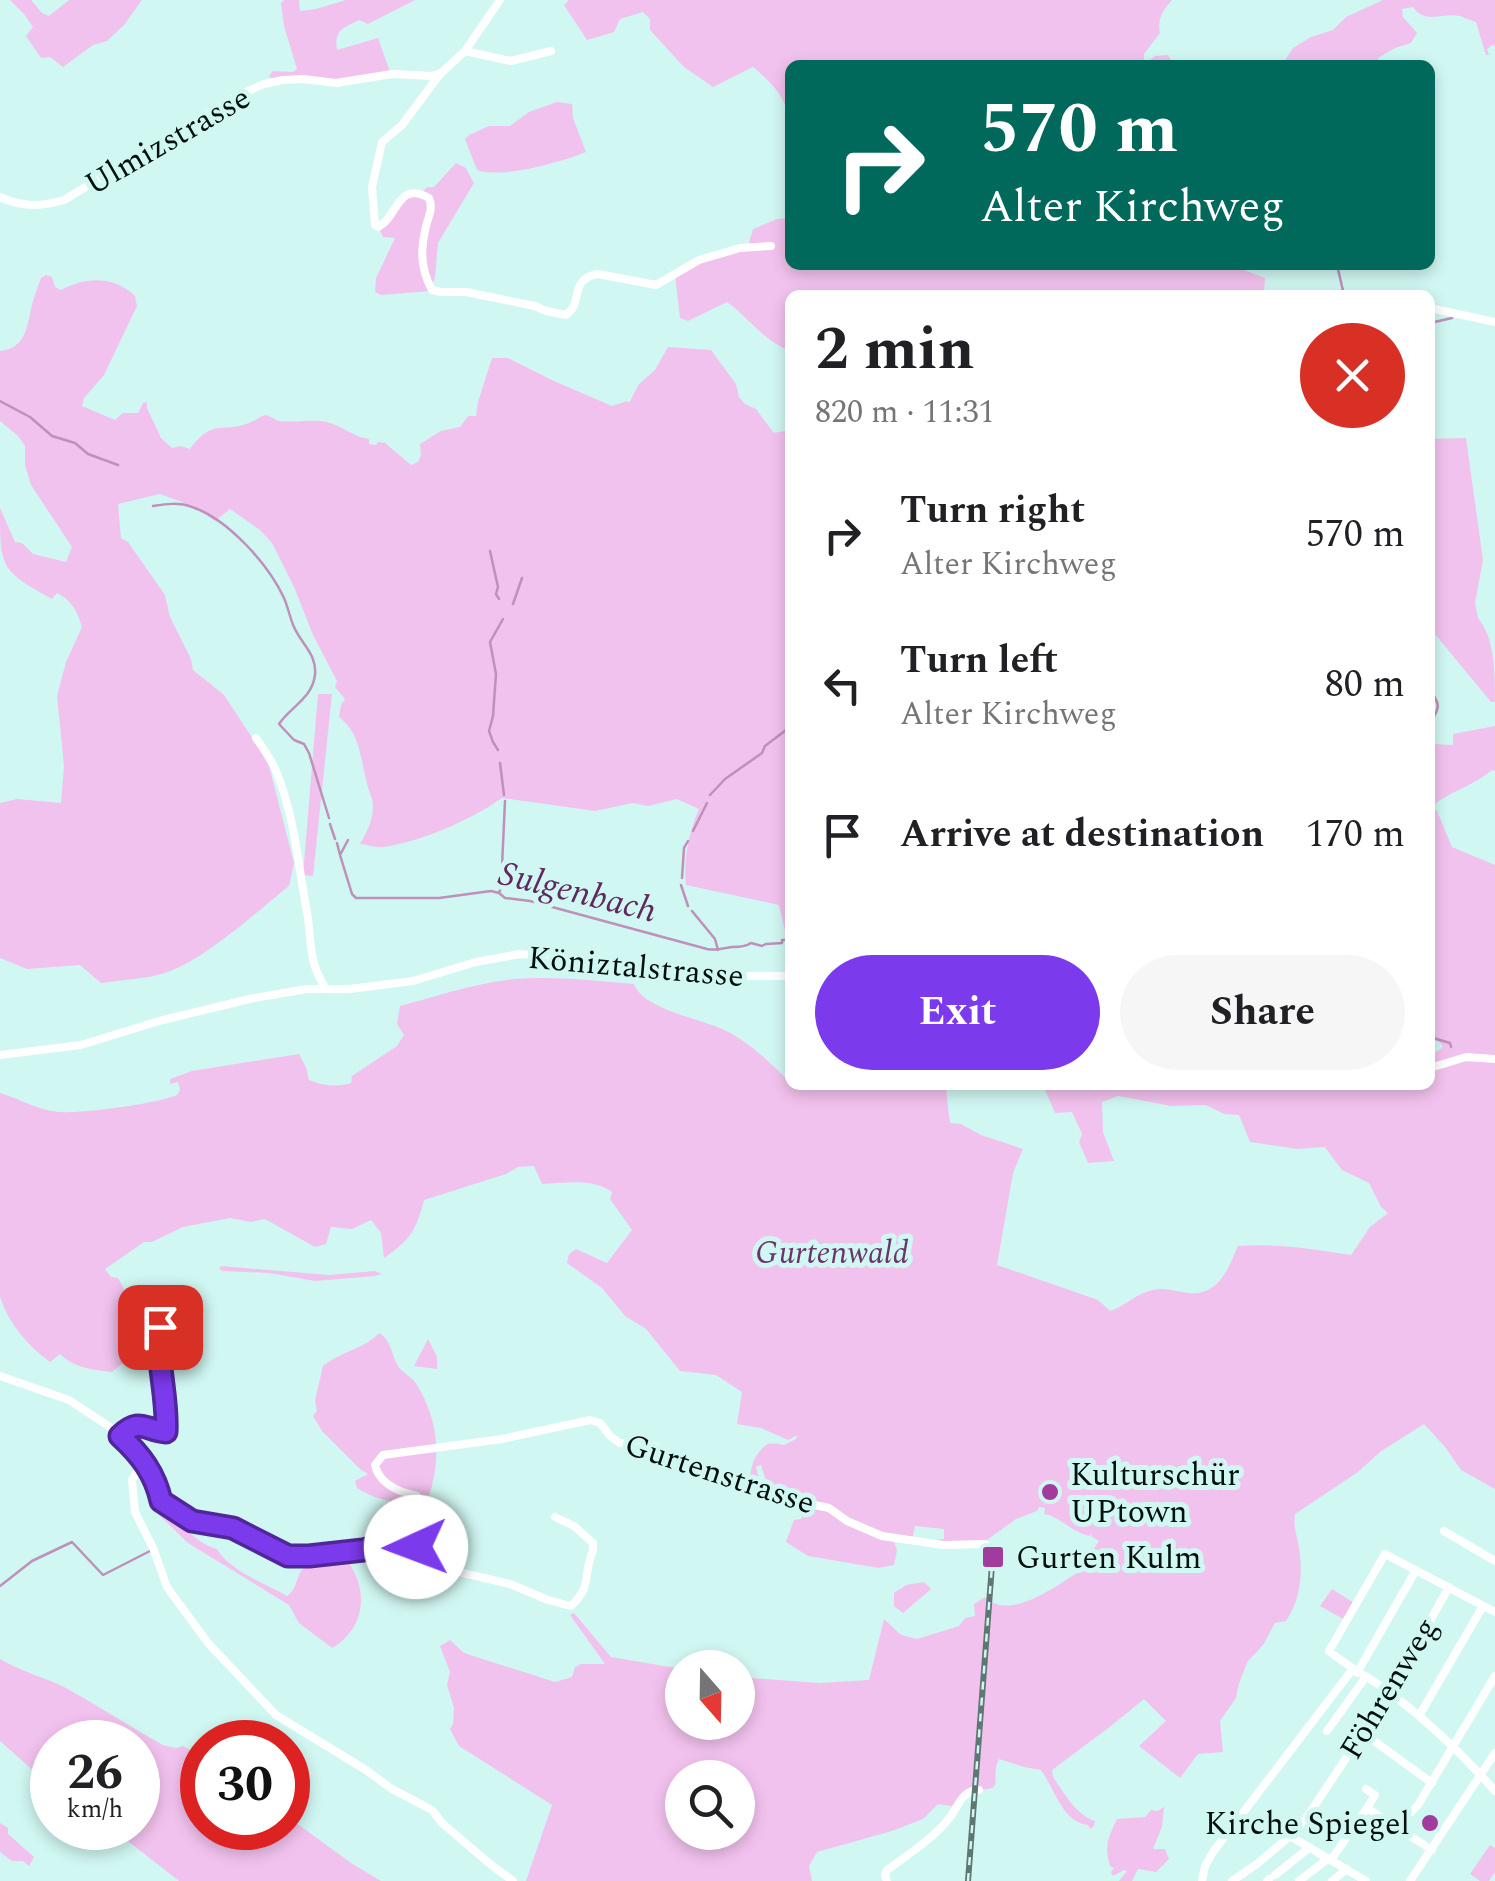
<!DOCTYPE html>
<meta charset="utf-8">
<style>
:root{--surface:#fff;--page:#f6f6f6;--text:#202124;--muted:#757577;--accent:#7c3aed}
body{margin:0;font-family:Spectral,serif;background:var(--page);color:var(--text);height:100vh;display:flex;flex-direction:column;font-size:38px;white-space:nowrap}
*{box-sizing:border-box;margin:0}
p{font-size:32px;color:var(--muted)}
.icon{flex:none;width:55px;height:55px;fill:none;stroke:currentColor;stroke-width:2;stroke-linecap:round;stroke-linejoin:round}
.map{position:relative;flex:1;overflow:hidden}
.drawer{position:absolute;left:785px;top:290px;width:650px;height:800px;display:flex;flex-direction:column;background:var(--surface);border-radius:15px;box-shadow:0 5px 15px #0003}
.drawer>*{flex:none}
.guide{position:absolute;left:785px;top:60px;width:650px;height:210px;border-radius:15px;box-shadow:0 5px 15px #0003;background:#00695c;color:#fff;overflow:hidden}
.needle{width:65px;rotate:160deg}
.tools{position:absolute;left:665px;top:1650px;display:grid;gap:20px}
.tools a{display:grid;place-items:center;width:90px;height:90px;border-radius:50%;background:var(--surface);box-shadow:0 5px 15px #0003;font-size:50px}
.speed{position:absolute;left:30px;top:1720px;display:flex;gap:20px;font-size:50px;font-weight:700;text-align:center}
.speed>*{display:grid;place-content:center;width:130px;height:130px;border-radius:50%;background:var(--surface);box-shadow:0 5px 15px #0003;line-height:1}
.speed small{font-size:25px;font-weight:400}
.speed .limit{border:15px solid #d22;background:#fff;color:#111}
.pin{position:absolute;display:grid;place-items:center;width:85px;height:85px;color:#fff;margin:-42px;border-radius:20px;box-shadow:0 5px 15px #0006}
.me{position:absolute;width:110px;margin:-55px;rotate:268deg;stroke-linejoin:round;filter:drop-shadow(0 0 8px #0008)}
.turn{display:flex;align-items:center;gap:35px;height:210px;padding:0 30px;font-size:45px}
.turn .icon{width:130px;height:130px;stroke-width:2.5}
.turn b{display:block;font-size:70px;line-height:85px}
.round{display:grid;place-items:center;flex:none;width:105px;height:105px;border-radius:52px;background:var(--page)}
.summary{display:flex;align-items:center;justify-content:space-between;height:170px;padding:0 30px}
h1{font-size:60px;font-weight:700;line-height:75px}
.button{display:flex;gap:20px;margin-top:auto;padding:20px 30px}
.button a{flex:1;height:115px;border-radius:60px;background:var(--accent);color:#fff;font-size:40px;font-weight:700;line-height:115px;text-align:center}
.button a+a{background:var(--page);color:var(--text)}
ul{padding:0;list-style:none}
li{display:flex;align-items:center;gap:30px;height:150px;padding:0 30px}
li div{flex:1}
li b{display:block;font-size:38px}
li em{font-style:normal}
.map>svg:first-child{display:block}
</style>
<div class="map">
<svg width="1495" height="1881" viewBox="0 0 1495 1881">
<rect width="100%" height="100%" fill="#d1f7f2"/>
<path fill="#f2c2ee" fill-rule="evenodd" d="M10,0H31L42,13L49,16L69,0H142L124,25L107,41L93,45L63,67L50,57L41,58L26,36L33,27L24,14Z
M284,0H299L300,11L316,9L346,0H415L368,24L359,20C342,28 334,31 337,50L378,38L390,72L343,81L272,79L269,76L273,71L293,72L297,69L284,26L281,3Z
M569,0H1172C1163,10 1157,19 1160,33L1144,54V61L1146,63L1155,56L1168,55L1174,65H790V120C785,96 771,82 753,67L713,87L684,67L650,30V19L643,12L620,19L614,32L587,40L564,5Z
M1383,0H1495V46L1492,45L1487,49L1489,55H1486L1476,22C1474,22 1461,16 1460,16C1441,12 1426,25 1413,7L1402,9L1403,17L1417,33L1411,43L1395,48L1378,58L1379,63L1384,65H1282L1293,48L1311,37L1333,30L1346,17Z
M557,102L572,104L573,118L586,152C561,162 503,179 477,170L465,139L469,135L489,126H510L529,112Z
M456,163L466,168L474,183L438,243L435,277L430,291L381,295L375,292L376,278L395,238L383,237L380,231C390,222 392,206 404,198C407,197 417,195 419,193C433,186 419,188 434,187Z
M790,218V265H1231L1265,278L1264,295H790V351C764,341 749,318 727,302L688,321L680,318L675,275L711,258L748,246L753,229L777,219Z
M46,275L52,277L55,287L61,290C85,277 114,275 135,296L137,306L104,375L84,398L82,406L115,420L123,413H138L143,403L147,402V408L161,438L172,448L181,446L190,449C215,416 221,435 251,422C255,421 260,416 265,415C269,415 275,420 279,421C294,423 311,419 326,422C342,425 353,437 369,439V444L376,445L378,442L385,443L411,465L418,462L421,455L420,444L441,431L460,427L468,416H476L478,402L492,358H508L554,381L612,406L627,401L629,403L639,384L655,370L668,347L711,350L736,384L739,397L745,404L756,409L774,433L790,430V932L785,931L779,905L686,885C683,861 689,831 699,809L677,799L648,806L633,803L595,811L502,798C471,820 422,841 384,847C376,848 368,845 360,844C367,832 373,820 373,806C373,798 368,790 367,783C360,758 361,734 339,717L341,705L345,699L335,687L337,681L313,635L294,587L272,543L260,530L230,509L215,521L195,507L160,494L118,504L121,538L128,542L165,595L170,617L191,659L193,670L224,695L268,762L294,863L289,886C258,911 202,962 165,973C145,979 122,980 101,983L80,965L27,969L0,958V803L17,799L61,803L64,766L57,696L66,662L82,627C77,610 72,601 57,593L52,599C0,570 0,568 0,508L15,542L22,543L33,554L66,562L72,547L31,485L25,465V446L18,436L0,421V351C28,348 27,323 33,301C35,294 38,286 41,278Z
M1466,438L1483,560L1475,603L1478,618C1495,638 1495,673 1495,702H1491L1430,628V439Z
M318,694H332L313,876L303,875Z
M1495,726V771L1492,770C1473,786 1451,791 1432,806L1437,811L1452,847L1495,865V1489L1461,1470L1445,1447L1424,1424L1380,1452L1358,1472L1295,1514C1293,1527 1297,1535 1299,1547C1303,1573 1301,1599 1286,1621L1275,1623L1263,1645L1248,1661L1239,1683L1236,1698L1220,1721L1223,1752L1198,1754L1180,1778L1139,1746L1166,1721L1144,1699L1111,1726L1052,1770L1053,1777C1064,1793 1076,1815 1095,1821L1094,1826L1090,1829L1088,1825C1062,1822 1055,1789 1041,1770L1024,1767L999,1759C989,1779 1008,1792 974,1789L957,1807L938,1804L923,1819L892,1831L817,1852L809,1866L812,1881H526L552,1805L459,1746L450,1729L453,1724L454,1708L447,1685L450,1672L440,1646L450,1640L464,1653L555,1682L572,1677L575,1667L581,1664H605L570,1615L574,1613L611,1657L682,1669V1722H738V1677L820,1683L869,1680L884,1619L901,1635L917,1639L959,1626L965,1618L975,1616L974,1604L985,1597C1009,1622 1056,1586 1080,1571L1078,1560L1092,1568L1093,1563L1086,1561L1089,1556L1094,1557L1090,1554L1099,1541L1091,1536L1092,1533L1089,1536C1070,1531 1061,1517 1044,1514L1045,1508L1039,1507L1037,1511L1016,1519L987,1540H982V1543L944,1544L934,1540L944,1539V1529L915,1526L912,1540L868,1529L837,1511L791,1501L767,1484L761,1465L756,1467L759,1479L751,1478C749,1467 757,1450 768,1444C771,1443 781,1444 784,1445L796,1439L797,1435L788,1440L761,1428L737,1424L742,1392L716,1375L680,1371L646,1329L625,1316L602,1288L567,1263L569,1254L576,1249L607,1263L632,1230L610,1199L612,1192C593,1178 565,1183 542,1184L534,1166L518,1167L506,1174L424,1200C416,1231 410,1240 384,1258L381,1233L371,1220L352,1229L331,1227L326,1244L315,1247L265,1219L251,1222L230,1218L183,1227L152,1242H144L105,1269L111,1277L118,1278L131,1302L128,1329L144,1352L138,1363H123L112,1372C93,1370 74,1368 60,1354L50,1362C29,1347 7,1322 0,1296V1093C20,1099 40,1111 60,1112C80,1114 161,1103 177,1095L180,1090L178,1082L170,1084V1079L192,1071L299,1054L306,1067L309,1080C322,1086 337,1087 351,1083L352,1076L397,1046L404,1035L397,1024L400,1006C438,996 476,983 515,979C554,976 595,981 634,984C643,1009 698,1018 722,1029C749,1041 769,1062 790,1082V1085L940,1086L946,1089L950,1123L961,1124L981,1135L1023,1149L1013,1173L997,1265L1098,1300L1110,1311C1128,1305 1138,1291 1159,1289C1172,1288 1187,1295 1199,1293C1223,1288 1229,1265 1238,1246C1277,1243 1313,1249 1351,1255L1370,1227L1388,1213L1381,1207L1369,1183L1342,1170L1325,1147L1297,1149L1250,1142L1239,1115L1224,1114L1206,1105L1171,1106L1118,1096L1102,1102L1103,1132L1114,1161L1088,1163L1079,1142L1082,1134L1072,1112L1055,1113L1043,1085H1430V1055L1441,1049L1443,1046L1438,1041H1430V751L1434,749V744L1453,745V734ZM682,1778H738V1832H682Z
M221,1266L329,1275L375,1271L382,1274L375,1276L315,1281L269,1273L223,1271L219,1269Z
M379,1333C391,1339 391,1354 398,1366C402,1372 410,1376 415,1382C438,1417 442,1457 429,1496L417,1495L416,1503C396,1504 373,1499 357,1488L355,1481L368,1474L360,1469L322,1431L313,1416L317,1411L315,1400L323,1366C340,1352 368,1347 379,1333Z
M428,1339L437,1357V1369L414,1366Z
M156,1504C162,1513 168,1513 175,1520C189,1531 200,1545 217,1549C231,1572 265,1583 287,1596C295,1590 295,1584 299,1575C306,1560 326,1556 341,1553C369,1583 369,1626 332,1648L299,1623L289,1605L188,1543L159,1515Z
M803,1505L828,1510L893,1539L897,1550L894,1565L879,1568L808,1556L786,1542L794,1520L801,1519L804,1512Z
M924,1582L931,1589L903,1613L894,1606V1593L906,1585Z
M1332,1589L1354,1603L1345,1620L1320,1606Z
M0,1659C20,1671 44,1677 66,1688C99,1706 130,1727 163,1745L176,1748L183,1746L202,1757V1828H288V1817L351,1863L381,1881H179L111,1828H138V1742H52V1783L36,1773L0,1741Z
M1164,1807L1162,1827L1153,1849H1165L1169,1859L1156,1872L1138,1869L1132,1881H1119L1127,1871L1124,1870L1113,1876L1111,1872L1114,1868L1110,1866C1104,1845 1108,1838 1117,1819L1145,1817L1151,1810L1157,1811Z
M0,1823L8,1828V1834L34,1857L29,1866L23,1861H12L0,1852Z
M1490,1845L1495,1848V1872L1489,1881H1480L1470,1874Z"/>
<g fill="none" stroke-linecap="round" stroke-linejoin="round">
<path stroke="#be90ba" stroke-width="2.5" d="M1337,265L1344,295
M1430,323L1452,318
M0,401L30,417L52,436L75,443L88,454L118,465
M153,506C166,504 179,502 192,507C228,519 268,564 284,598C288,607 290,618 294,627C302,645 317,654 315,675C312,699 290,707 279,724L294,740L304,744L309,753L329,818
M490,551L498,587L496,594L499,599
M513,604L522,578
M1430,682C1430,700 1446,700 1432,719
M498,750L493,742L489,731L493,716L496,674L490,642L503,619
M500,763L504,795
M710,795L725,779L762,753L765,746L790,727
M330,824L335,839
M693,831L707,803
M348,840L340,855L352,894L356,898H439L491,891L499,893L505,898L530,901L707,949C717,951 723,948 732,947C741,946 743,948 751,943L762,946L766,944L782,943V940H790
M337,843L340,855
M682,878L684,848L688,841
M681,885L688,906
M499,893L501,888L505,801
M692,911L715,939L718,950
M1430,1037L1450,1043L1451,1047
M0,1586L32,1561L72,1542L103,1575L150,1551"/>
<path stroke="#fff" stroke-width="8" d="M500,0L465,51L440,74L402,125L382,142L372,187L375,225L378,227C398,218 397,180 429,198C434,210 427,218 425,231C420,251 422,272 432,290L440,292H466L535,306L546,311L566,315C584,303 568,279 598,274L656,285L699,260L740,248L771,246
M465,51L511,61L551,51
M0,197C22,207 41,207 64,200L237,96L264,84L283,80L303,79L336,83L392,74L431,76L440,74
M1430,308L1495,322
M256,738C263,748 271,759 276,771C294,814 298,862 306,907C313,940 306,958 326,989
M0,1055L81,1045L159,1021L254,998L307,989H350L413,981L476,962L520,954L561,957L696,976H790
M1430,1068L1466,1057L1495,1059
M0,1376L69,1400L113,1429L142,1457L158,1485L160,1498L164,1503L193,1521L233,1529L283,1555L300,1557L363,1550L399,1539L408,1528L417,1496C399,1492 379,1484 375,1465L383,1455L502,1439L590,1420L600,1423L610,1436L620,1443L649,1444L707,1470L760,1482L784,1499L829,1508L847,1521L882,1536L943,1545L985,1544
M121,1436C140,1417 144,1430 166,1431C168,1396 156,1362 160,1327
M146,1464L139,1468L132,1480L135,1512L153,1548L167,1587L208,1643L276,1715L366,1770L392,1789L432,1810L442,1823L490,1864L513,1881
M1444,1531L1495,1561
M392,1542L416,1547L455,1571L510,1584L548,1600L571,1606C590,1588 584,1580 590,1559C594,1544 593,1559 593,1543L574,1526L555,1517
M1495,1612L1385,1554L1329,1651C1349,1668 1373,1679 1393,1695C1430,1723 1464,1756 1495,1791
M1357,1673L1416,1570
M1419,1716L1483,1606
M1327,1731L1365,1678
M1363,1733L1432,1783
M1366,1789L1375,1795L1367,1808
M1397,1826L1418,1805L1495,1676
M1290,1836L1305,1820L1390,1692L1449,1587
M1331,1860L1367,1808L1432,1850
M1275,1875L1309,1848
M887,1881L885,1875L887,1870C910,1853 933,1839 951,1816C959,1804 963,1790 979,1790
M1202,1881L1205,1866L1213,1852L1352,1670
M1232,1881L1257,1864L1290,1836L1366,1881
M1267,1881L1269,1879
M1299,1881L1329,1858
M1332,1881L1347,1869
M1410,1881L1495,1753"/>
<defs>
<path id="rail" d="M968,1881L992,1565"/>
</defs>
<use href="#rail" stroke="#5f7773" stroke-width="6"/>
<use href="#rail" stroke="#d1f7f2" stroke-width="2.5" stroke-dasharray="8" stroke-linecap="butt"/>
</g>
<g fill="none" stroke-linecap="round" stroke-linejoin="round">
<defs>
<path id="route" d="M160,1327C156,1362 168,1396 166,1432C144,1430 140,1417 120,1436C141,1455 155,1474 161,1501L192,1521L233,1528L288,1556H309L363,1550L392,1542L416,1547"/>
</defs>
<use href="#route" stroke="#51269a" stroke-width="25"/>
<use href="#route" stroke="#7c3aed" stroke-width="18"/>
</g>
<g fill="#a23b9e" stroke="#d1f7f2" stroke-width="4">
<circle cx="1050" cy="1492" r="10"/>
<rect x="981" y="1545" width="24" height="24" rx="5"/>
<circle cx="1430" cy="1823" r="10"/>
</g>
<g text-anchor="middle" stroke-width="10" stroke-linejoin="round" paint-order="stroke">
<g font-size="32" fill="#03100e" stroke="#d1f7f2">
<text transform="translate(167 140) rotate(-30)" y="11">Ulmizstrasse</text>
<text transform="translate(636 966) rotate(5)" y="11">Köniztalstrasse</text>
<text transform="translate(720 1473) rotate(18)" y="11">Gurtenstrasse</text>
<text transform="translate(1388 1688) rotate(-59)" y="11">Föhrenweg</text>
</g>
<g font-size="32" font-style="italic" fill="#6d346a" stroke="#d1f7f2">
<text x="832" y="1263">Gurtenwald</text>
</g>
<g font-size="32" fill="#03100e" stroke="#d1f7f2" text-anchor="start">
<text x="1070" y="1485">Kulturschür<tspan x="1070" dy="37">UPtown</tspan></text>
<text x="1016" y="1568">Gurten Kulm</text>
<text x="1410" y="1834" text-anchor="end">Kirche Spiegel</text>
</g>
<g font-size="35" font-style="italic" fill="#60285e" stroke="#d1f7f2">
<text transform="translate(578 891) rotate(14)" y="12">Sulgenbach</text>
</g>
</g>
</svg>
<div class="tools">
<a><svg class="needle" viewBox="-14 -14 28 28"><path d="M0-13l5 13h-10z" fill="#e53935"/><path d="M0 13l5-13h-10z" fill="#757577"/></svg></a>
<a><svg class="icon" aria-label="search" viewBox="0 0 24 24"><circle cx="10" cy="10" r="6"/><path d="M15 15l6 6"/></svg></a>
</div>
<div class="speed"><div>26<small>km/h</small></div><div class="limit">30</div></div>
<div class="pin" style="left:160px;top:1327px;background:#d93025"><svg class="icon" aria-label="arrive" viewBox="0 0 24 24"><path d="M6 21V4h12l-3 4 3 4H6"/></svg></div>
<svg class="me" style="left:416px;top:1547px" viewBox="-20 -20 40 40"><circle r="19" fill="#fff"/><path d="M0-13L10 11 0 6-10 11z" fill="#7c3aed"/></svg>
<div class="guide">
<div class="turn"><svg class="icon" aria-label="right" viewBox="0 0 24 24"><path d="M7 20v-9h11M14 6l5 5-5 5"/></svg><div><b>570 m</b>Alter Kirchweg</div></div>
</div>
<section class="drawer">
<div class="summary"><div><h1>2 min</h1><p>820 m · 11:31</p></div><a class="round" style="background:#d93025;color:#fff"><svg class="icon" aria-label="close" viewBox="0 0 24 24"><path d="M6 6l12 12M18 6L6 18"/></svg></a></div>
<ul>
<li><svg class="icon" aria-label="right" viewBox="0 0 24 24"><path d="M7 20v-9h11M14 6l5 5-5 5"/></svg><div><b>Turn right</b><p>Alter Kirchweg</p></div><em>570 m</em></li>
<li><svg class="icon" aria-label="left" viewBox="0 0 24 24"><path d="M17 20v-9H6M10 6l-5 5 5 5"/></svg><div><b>Turn left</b><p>Alter Kirchweg</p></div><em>80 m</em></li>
<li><svg class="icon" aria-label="arrive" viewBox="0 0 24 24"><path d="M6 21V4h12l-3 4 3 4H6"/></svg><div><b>Arrive at destination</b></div><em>170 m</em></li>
</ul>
<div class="button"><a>Exit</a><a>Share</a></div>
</section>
</div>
